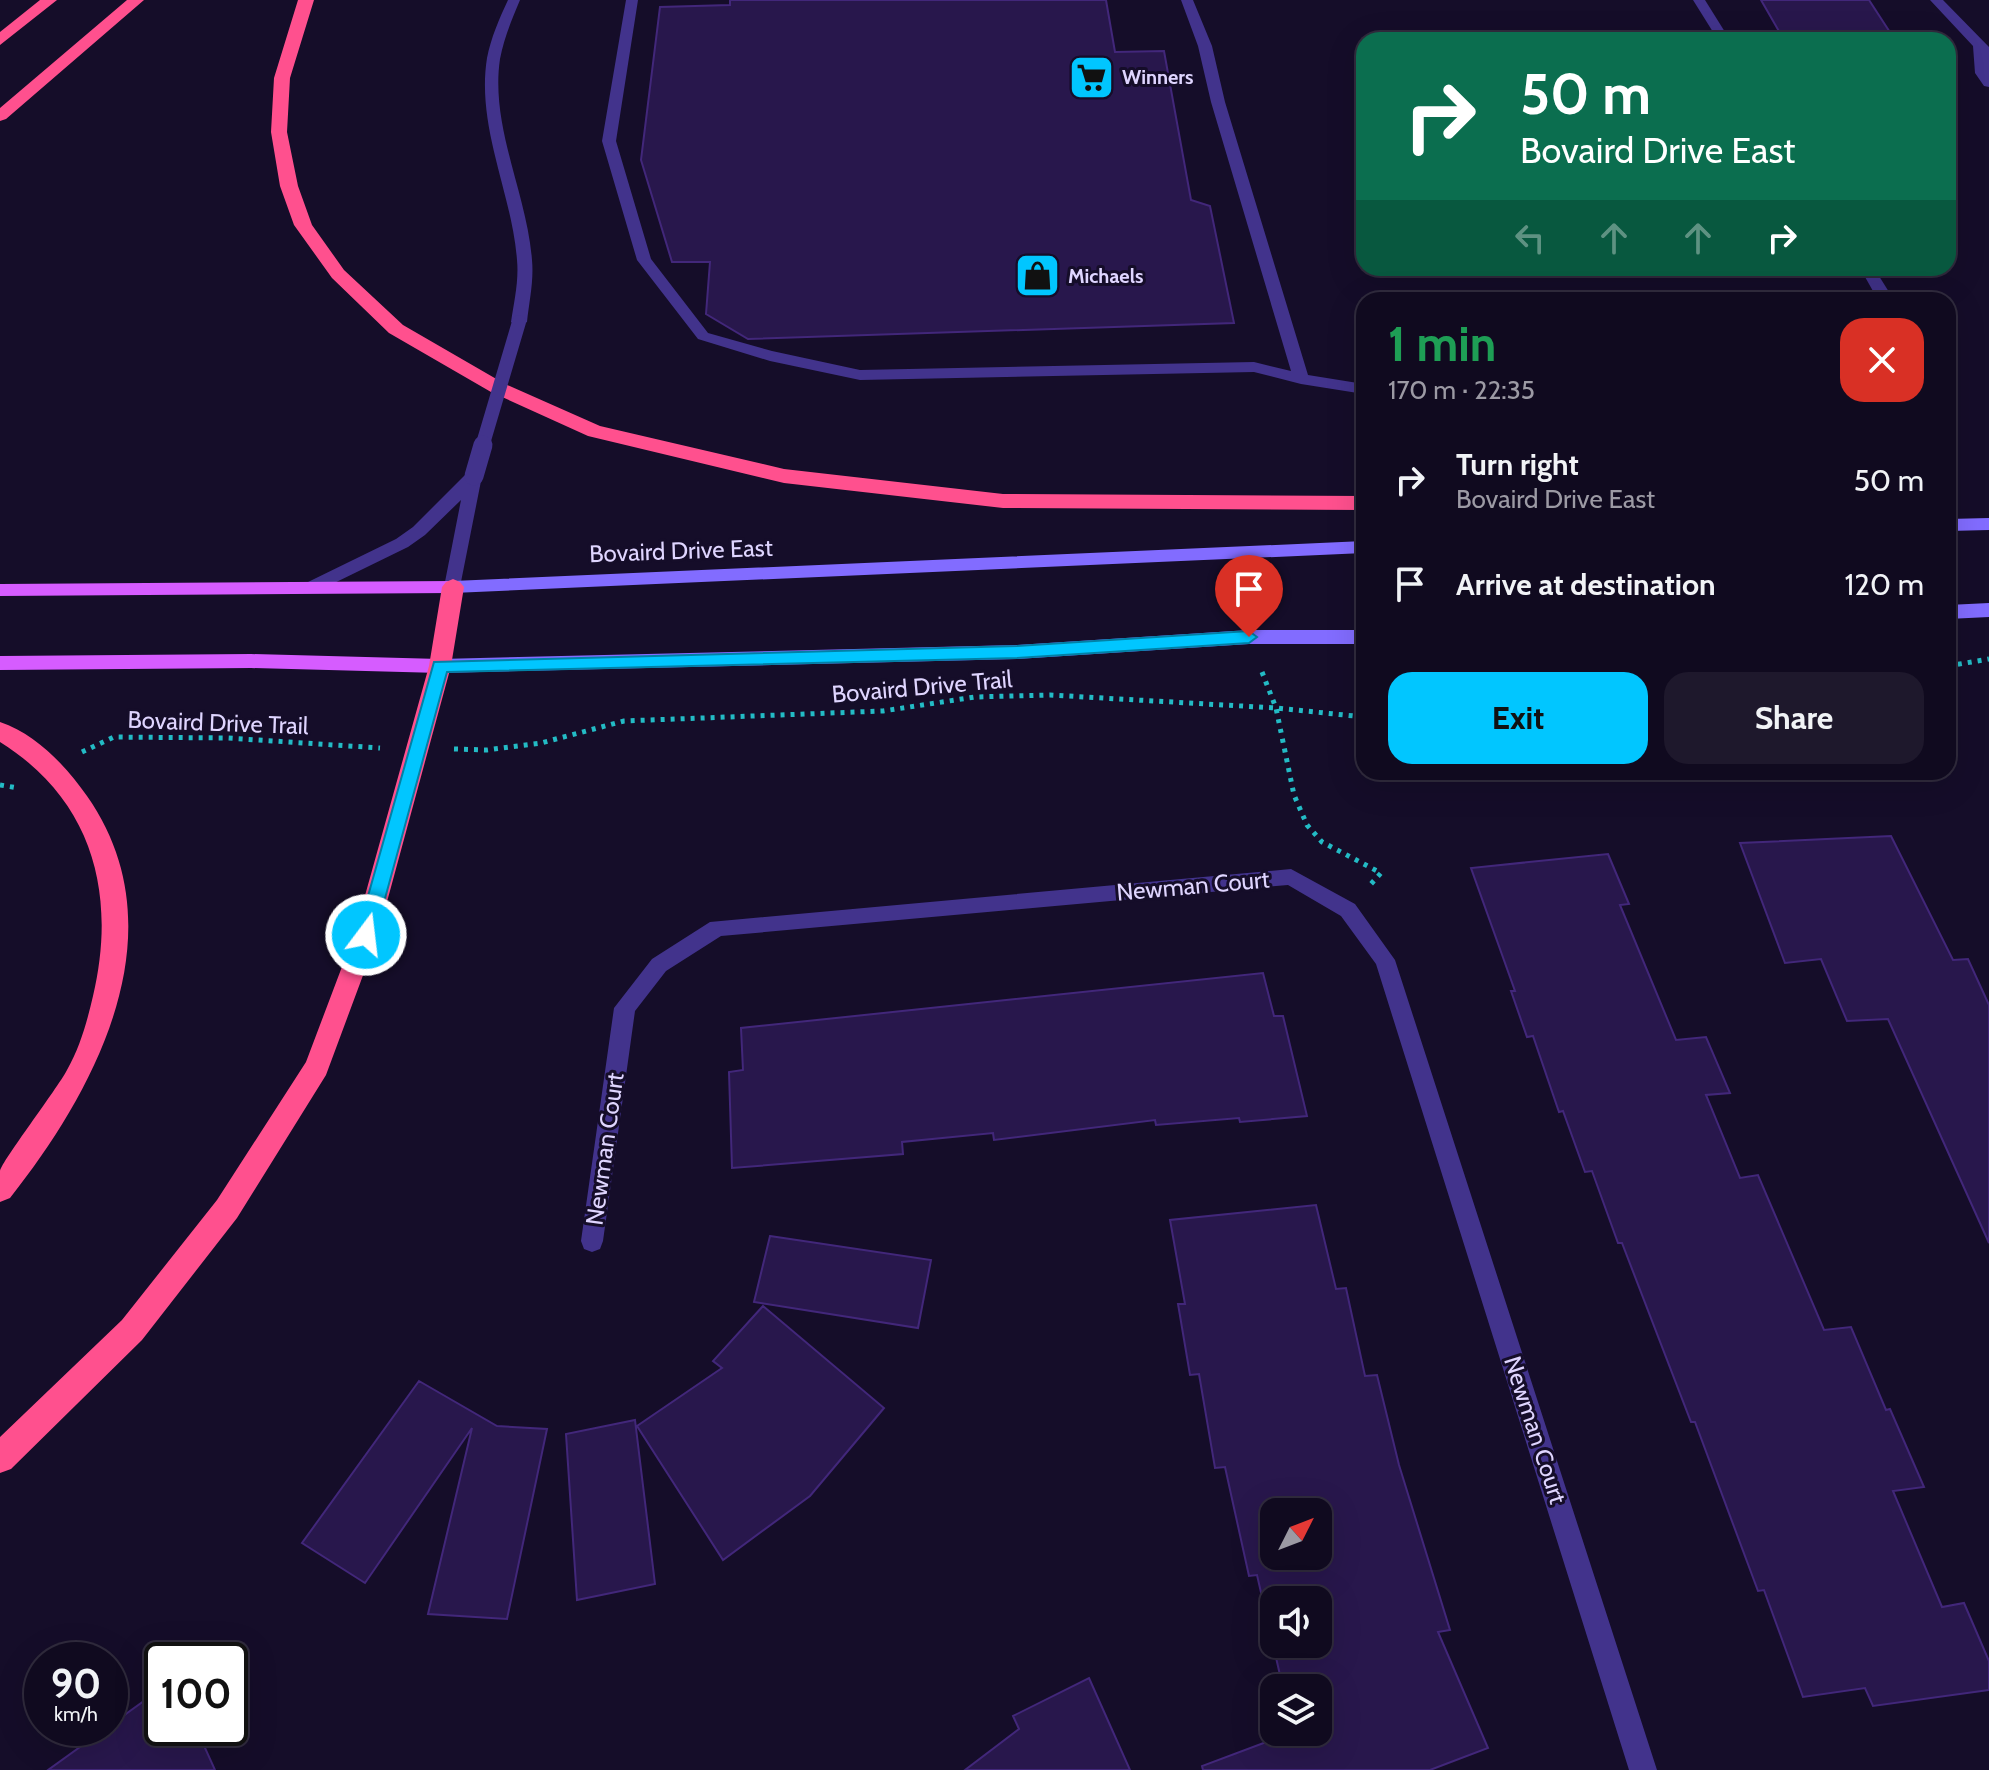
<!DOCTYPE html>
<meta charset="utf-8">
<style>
:root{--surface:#100a1f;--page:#1e182c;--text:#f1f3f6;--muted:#9c9aa4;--line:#302b3d;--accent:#01c6ff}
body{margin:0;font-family:Cabin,sans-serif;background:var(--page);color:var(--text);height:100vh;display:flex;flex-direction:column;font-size:30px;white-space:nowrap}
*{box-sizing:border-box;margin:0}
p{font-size:26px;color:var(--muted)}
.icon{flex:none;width:44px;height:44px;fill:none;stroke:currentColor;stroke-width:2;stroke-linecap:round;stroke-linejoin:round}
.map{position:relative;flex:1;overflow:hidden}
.panel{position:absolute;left:1356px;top:292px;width:600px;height:488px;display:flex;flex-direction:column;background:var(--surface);border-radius:24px;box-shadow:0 8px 32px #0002,0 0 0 2px var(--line)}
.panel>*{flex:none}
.banner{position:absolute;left:1356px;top:32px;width:600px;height:244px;border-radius:24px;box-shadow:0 8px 32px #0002,0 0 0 2px var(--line);background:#0b6e4f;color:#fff;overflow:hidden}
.needle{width:52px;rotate:48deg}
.fabs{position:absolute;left:1260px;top:1498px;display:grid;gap:16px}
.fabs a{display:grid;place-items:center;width:72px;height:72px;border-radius:16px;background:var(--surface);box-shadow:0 8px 32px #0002,0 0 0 2px var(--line);font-size:40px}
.speed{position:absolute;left:24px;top:1642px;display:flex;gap:16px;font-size:40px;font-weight:700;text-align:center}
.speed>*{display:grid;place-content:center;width:104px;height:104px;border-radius:50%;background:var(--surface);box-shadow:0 8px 32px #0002,0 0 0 2px var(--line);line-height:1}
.speed small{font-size:20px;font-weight:400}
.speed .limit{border:4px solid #111;border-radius:12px;background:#fff;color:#111}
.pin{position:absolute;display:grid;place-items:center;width:68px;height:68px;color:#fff;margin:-82px -34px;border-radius:50% 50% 50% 0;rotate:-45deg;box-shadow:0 0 8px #0007}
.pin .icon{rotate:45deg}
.me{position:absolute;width:88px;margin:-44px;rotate:15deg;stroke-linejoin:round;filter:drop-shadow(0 0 6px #0008)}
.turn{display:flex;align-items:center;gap:28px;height:168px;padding:0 32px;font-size:36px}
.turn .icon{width:104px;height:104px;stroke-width:2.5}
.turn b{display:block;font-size:56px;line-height:68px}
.lanes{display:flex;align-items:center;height:76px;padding:0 32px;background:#0003;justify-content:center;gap:40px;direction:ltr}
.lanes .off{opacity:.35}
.round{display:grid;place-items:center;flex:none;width:84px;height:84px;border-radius:24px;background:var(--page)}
.summary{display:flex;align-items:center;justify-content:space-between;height:136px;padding:0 32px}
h1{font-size:48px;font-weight:700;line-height:60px;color:#1e9e55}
.primary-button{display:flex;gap:16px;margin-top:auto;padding:16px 32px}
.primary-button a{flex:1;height:92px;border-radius:24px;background:var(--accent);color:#111;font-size:32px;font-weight:700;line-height:92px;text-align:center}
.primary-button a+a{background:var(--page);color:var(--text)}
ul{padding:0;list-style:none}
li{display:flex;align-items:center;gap:24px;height:104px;padding:0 32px}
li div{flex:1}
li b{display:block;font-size:30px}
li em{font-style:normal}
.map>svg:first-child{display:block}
</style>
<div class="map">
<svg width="1989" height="1770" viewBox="0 0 1989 1770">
<rect width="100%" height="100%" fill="#150d29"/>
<path fill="#28174c" stroke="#42277a" stroke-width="2" fill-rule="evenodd" d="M730,0H1106L1115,52L1164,51L1191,200L1210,206L1234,323L748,339L706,314L710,262H672L641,160L660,7L730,5Z
M1761,0H1869L1895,40H1784Z
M1891,836L1953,960L1968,959L1989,1005V1243L1888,1019L1847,1021L1821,959L1785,963L1740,843Z
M1608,854L1629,904L1620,905L1676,1040L1706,1037L1730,1093L1706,1095L1740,1178L1758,1175L1824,1330L1851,1327L1886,1410L1890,1409L1924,1487L1893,1491L1942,1607L1964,1603L1989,1661V1690L1873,1706L1865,1688L1803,1697L1764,1590L1758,1591L1695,1422H1691L1622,1243H1618L1592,1171L1585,1172L1563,1111L1559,1112L1533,1036L1527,1037L1511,991H1515L1471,868Z
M1263,973L1274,1016H1283L1307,1116L1240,1122L1239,1118L1156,1125L1155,1120L994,1140L993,1133L902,1142L903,1154L732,1168L729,1072L743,1070L741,1028Z
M1316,1205L1336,1289L1346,1288L1365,1376L1377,1375L1399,1465L1450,1630L1438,1632L1488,1748L1430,1770H1203L1202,1766L1293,1732H1318V1688H1283L1257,1575L1249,1576L1225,1467L1215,1468L1199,1374L1190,1375L1178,1304H1185L1170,1220ZM1274,1512H1318V1556H1274ZM1274,1600H1318V1644H1274Z
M770,1236L931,1260L918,1328L754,1302Z
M763,1306L884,1408L810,1496L723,1560L637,1426L722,1368L713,1361Z
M419,1381L497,1426L547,1429L507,1619L428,1614L472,1428L365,1583L302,1543Z
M635,1420L655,1584L577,1600L566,1434Z
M1089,1678L1130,1770H965L1019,1729L1013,1716Z
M162,1688V1728H196L215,1770H48Z"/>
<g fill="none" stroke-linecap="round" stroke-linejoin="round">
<path stroke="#23bbc5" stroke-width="5" stroke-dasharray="4 6" stroke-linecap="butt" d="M1948,666L1989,659
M1262,672L1276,708L1294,795L1307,825L1322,842L1381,873L1370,885
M454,749L487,750L541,743L624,721L883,711L975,697L1050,695L1276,708L1364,717
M82,752L114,737L227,738L380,748
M0,785L18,788"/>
<path fill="#42338c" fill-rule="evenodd" d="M508,0H520C512,19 504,38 500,59C490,127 527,193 532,260C534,281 529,302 527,322L519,327L511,322C514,302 519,281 517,260C512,193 476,127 487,58C491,38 499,19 508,0Z
M626,0H638L616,141L651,259L708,333L772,351L860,370L1254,362L1291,371L1211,102L1198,46L1181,0H1193L1212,46L1225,102L1308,375L1364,384V394L1301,384L1254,372L860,380L770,361L698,339L637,260L602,141Z
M1693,0H1705L1730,40H1718Z
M1930,0H1943L1989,47V87L1984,86L1975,73L1973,46Z
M1860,268H1874L1894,300H1878Z
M474,470L482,476L459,592H447L444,587L461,500L425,535L408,547L320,590H308L305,586L308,582L396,539L413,527L468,472Z"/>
<path fill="#42338c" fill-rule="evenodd" d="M1291,869L1355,904L1395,960L1657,1770H1629L1376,964L1341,916L1288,885L721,936L666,971L635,1011L603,1241L600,1249L592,1252L584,1249L581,1241L614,1008L652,959L710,922Z"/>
<path fill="#826cff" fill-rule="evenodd" d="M1989,518V530L1948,531V519Z
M1364,541V553L453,593L444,587L453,581Z
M1989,603V617L1948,619V605Z
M1249,630H1364V644H1249L1017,659L440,673L431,666L440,659L1017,645Z"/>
<path fill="#d65cff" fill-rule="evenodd" d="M453,581L462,587L453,593L0,596V584Z
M251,654L440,659L449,666L440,673L251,668L0,670V656Z"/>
<path fill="#ff508e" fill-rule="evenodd" d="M40,0H57L0,45V32Z
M127,0H144L6,119L0,121V108Z
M298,0H314L290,78L287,132L298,186L312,225L344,270L403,325L505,384L600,426L784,469L1003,494L1364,496V510L1003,508L784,483L588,436L491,392L389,333L332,278L294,225L280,186L271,132L274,78Z
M453,579L460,582L464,587L451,666L378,935L326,1075L237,1218L142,1340L11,1469L0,1473V1437L122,1320L217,1200L306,1062L354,935L429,666L442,587L446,582Z
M0,722C36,734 66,766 87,796C181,930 97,1088 10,1198L0,1202C0,1192 0,1181 0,1171C2,1161 57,1089 67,1070C80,1047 87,1022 93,996C117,894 93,800 0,742Z"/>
<path stroke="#42338c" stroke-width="14" d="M482,447L519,322"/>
<path stroke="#42338c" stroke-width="19" d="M474,476L483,445"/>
</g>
<path fill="#01c6ff" stroke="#0181a6" stroke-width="2" d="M1249,631L1257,637L1249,643L1017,658L447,672L375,935L373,940H360L357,935L434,662L1017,646Z"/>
<defs>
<symbol id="supermarket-square" viewBox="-11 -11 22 22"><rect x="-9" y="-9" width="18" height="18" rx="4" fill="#01c6ff" stroke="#150d29"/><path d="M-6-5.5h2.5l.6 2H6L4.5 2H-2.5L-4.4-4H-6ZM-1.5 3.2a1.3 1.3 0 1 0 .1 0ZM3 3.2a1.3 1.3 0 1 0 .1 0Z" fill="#111"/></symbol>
<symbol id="shop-square" viewBox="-11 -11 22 22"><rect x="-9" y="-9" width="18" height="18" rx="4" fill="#01c6ff" stroke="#150d29"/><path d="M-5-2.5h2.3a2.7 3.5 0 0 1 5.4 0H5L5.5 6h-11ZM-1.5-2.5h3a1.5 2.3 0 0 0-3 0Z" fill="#111"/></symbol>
</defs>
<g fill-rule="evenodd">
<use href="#supermarket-square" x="1066" y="52" width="51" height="51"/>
<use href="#shop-square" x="1012" y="250" width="51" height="51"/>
</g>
<g text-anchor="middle" stroke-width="6" stroke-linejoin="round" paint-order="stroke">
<g font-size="20" font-weight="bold" fill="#dfd5ff" stroke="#150d29" text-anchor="start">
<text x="1122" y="84">Winners</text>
<text x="1068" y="283">Michaels</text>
</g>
<g font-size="24" fill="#dfd5ff" stroke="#150d29">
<text transform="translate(681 551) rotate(-2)" y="8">Bovaird Drive East</text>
<text transform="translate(922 687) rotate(-5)" y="8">Bovaird Drive Trail</text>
<text transform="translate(218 723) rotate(2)" y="8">Bovaird Drive Trail</text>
<text transform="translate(1193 886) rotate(-5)" y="8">Newman Court</text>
<text transform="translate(605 1149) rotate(-82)" y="8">Newman Court</text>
<text transform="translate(1535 1430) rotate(72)" y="8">Newman Court</text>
</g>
</g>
</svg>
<div class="fabs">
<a><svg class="needle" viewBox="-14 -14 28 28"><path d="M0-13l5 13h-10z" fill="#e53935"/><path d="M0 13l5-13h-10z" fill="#9c9aa4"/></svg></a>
<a><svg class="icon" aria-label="sound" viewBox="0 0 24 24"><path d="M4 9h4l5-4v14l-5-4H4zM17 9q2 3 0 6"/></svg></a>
<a><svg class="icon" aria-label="layers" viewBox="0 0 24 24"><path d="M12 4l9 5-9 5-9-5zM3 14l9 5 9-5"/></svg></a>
</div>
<div class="speed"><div>90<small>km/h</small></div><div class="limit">100</div></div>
<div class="pin" style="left:1249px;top:637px;background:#d93025"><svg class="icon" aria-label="arrive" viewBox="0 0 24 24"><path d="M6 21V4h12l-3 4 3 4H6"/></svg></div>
<svg class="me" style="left:366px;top:935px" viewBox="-20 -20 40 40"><circle r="17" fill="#01c6ff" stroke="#fff" stroke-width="3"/><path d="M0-11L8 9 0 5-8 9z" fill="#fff"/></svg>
<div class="banner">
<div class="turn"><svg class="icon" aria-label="right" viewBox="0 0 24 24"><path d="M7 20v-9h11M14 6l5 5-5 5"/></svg><div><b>50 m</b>Bovaird Drive East</div></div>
<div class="lanes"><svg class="icon off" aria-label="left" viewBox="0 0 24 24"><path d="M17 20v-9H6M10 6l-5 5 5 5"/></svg><svg class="icon off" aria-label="ahead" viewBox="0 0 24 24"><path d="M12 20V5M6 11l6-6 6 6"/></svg><svg class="icon off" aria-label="ahead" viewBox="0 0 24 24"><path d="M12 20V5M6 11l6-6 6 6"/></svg><svg class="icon" aria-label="right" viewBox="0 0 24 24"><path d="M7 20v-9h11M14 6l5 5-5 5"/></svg></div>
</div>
<section class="panel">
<div class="summary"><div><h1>1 min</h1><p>170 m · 22:35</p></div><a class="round" style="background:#d93025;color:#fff"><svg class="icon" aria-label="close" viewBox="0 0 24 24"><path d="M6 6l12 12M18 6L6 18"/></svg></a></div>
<ul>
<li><svg class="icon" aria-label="right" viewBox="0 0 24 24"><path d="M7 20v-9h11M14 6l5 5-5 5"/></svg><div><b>Turn right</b><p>Bovaird Drive East</p></div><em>50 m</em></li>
<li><svg class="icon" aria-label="arrive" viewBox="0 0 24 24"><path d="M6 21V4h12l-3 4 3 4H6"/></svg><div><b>Arrive at destination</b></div><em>120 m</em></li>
</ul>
<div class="primary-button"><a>Exit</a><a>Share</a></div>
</section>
</div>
